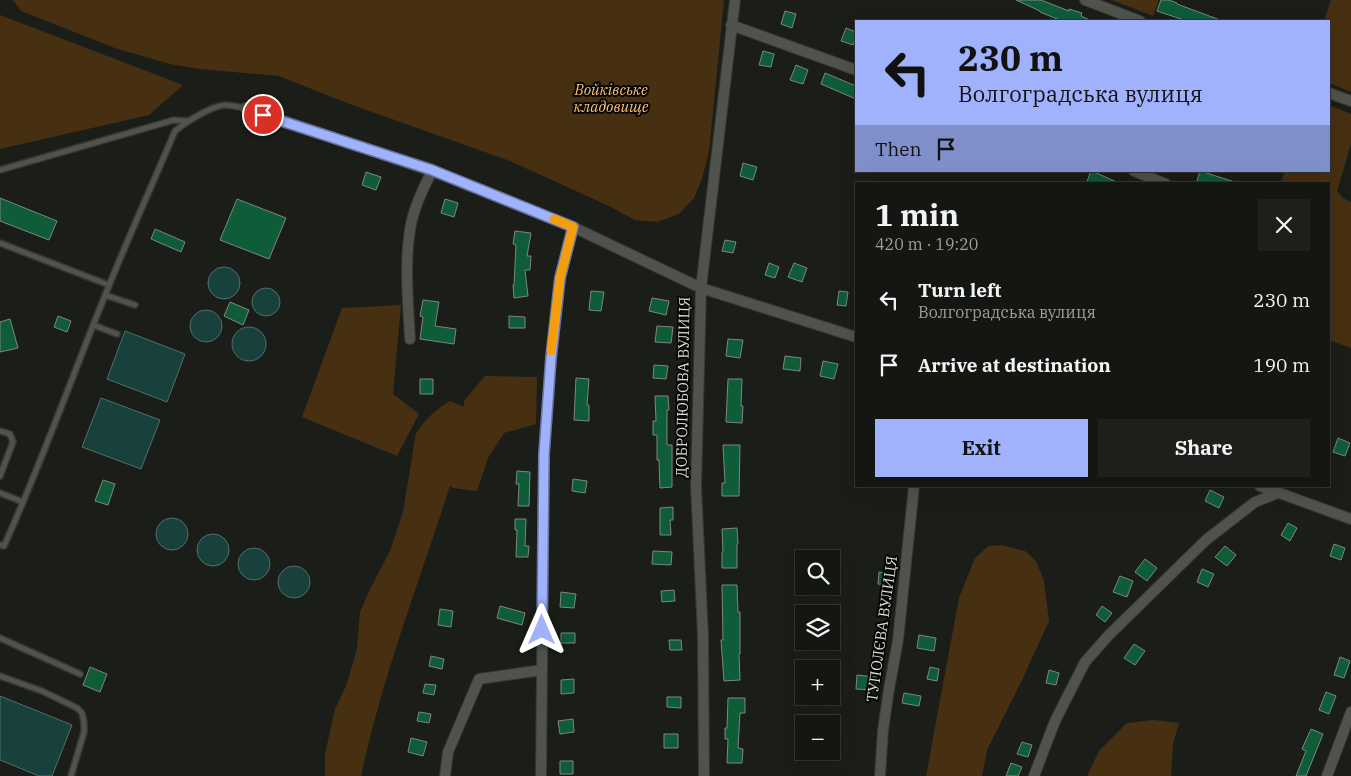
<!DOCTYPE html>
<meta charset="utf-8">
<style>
:root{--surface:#141612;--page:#1d1f1b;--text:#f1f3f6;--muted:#9d9f9f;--line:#333532;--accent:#a1b2fd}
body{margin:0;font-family:"IBM Plex Serif",serif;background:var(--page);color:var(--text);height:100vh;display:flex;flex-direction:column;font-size:19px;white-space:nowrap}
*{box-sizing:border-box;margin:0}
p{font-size:16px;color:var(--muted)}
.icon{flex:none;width:28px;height:28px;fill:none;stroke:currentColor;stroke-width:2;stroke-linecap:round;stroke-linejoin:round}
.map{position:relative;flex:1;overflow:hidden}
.panel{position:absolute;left:855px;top:182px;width:475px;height:305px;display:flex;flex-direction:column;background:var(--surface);border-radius:0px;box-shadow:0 5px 20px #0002,0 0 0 1px var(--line)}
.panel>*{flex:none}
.hud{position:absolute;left:855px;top:20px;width:475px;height:152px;border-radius:0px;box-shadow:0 5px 20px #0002,0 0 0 1px var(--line);background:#a1b2fd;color:#111;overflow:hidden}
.controls{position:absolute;left:795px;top:550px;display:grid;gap:10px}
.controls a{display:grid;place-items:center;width:45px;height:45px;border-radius:0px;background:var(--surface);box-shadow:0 5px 20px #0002,0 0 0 1px var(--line);font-size:25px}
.pin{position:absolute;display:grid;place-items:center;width:42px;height:42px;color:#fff;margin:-21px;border:2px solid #fff;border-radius:50%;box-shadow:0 1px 5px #0007}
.me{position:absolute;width:55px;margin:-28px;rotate:0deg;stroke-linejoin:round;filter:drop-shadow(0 0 4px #0008)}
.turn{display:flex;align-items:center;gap:18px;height:105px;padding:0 20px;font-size:22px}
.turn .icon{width:65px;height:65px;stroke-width:2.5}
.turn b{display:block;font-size:35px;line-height:42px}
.then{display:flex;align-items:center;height:48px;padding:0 20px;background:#0003;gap:10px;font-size:19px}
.round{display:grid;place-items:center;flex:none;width:52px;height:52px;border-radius:0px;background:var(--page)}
.head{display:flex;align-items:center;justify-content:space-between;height:85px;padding:0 20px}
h1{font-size:30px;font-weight:700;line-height:38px}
.cta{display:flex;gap:10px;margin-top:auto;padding:10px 20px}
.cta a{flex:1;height:58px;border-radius:0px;background:var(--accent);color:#111;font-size:20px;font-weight:700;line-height:58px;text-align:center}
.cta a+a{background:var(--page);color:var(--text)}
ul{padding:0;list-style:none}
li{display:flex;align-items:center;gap:15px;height:65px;padding:0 20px}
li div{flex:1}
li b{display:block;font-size:19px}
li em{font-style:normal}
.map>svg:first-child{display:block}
</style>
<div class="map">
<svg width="1351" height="776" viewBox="0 0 1351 776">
<rect width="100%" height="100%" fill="#1b1e18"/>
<path fill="#473011" d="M13,0H724L709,151L702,179L694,198L679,214L657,222L635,220L609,206L510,161L347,103L279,76L200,69L170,64L115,48L21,11Z
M1112,0H1159L1153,16Z
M1331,0H1351V92L1329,83V21H1324Z
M0,15L183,85L149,115L0,149Z
M1329,105L1351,114V144L1337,191L1343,198L1351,202V348L1329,340V184H1280L1285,171H1329Z
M401,305L393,394L419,414L397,456L302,417L342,308Z
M485,376L537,377L536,424L504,433L488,458L477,491L453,488L450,486C419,582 382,677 361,776H325V754L335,709L346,686L357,649L360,612L370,589L390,551L403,512L416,433C426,419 436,409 450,401L464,407V401Z
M1002,545L1025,551L1036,561L1044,581L1049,621L1023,678L987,750L982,776H926L959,598L975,558L989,546Z
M1153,720L1179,723L1173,744L1171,776H1087L1099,751L1127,723Z"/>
<path fill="#18403d" stroke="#536f6c" d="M208 283a16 16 0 1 1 32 0a16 16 0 1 1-32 0Z
M252 302a14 14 0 1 1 28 0a14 14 0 1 1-28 0Z
M190 326a16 16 0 1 1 32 0a16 16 0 1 1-32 0Z
M232 344a17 17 0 1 1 34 0a17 17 0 1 1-34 0Z
M125,331L185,354L167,402L107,379Z
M101,398L160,420L141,469L82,447Z
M156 534a16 16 0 1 1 32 0a16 16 0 1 1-32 0Z
M197 550a16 16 0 1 1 32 0a16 16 0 1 1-32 0Z
M238 564a16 16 0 1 1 32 0a16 16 0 1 1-32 0Z
M278 582a16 16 0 1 1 32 0a16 16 0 1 1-32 0Z
M0,696L72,725L52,776H39L0,760Z"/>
<path fill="#0f5c39" stroke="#7e8681" d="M1016,0H1041L1069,11V9L1082,13L1081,16L1092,21H1062L1040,12V11Z
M1161,0H1169L1177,3V4L1220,20V21H1187L1157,11Z
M785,11L796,14L792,28L781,24Z
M846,28L856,32V37L853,45L841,41Z
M763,51L774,54L771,67L759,65Z
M796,65L808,70L803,84L790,80Z
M825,73L856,86V99L821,84Z
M743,163L757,167L753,180L740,176Z
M1091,171H1092L1121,184H1086Z
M1200,171L1235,182L1234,184H1196Z
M366,172L381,177L376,190L362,185Z
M0,198L57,221L49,240L0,221Z
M237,199L286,218L269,259L220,240Z
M445,199L458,203L454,217L441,213Z
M155,229L185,242L181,252L151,239Z
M515,231L531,233L527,256H531L530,270H525L528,296L514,298L513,285H514L516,245L513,244Z
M725,240L736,242L733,253L722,251Z
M769,263L779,267L775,278L765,275Z
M794,263L807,268L802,282L788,277Z
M591,291L604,292L601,311L589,310Z
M839,291L848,292L846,306L837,305Z
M652,298L669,301L666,315L649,311Z
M423,300L439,302L435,326L456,329L454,344L420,339L423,317L420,316Z
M230,302L249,310L243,325L224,316Z
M58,316L71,321L67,332L54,327Z
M509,316L525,317V328H509Z
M10,319L18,348L0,352V322Z
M657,326L673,327L671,343L655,342Z
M728,339L743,340L740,358L726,356Z
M785,356L801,358L800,371L783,369Z
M823,361L838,364L834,379L820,376Z
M654,365L668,366L666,379L653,378Z
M576,378L589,379L587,405H589V421L574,420Z
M420,379H433V394H420Z
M728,379H742L741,406H743L742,423L726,422Z
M655,396H668L669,410H667V445H672V487L660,488L659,460H657V435H653V421H656Z
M1338,438L1350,443L1345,456L1333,452Z
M723,445H740L739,496H722V483H725Z
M517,471L530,472L529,506H518L519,484H516Z
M573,479L587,481L585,493L572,491Z
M103,480L115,484L108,505L95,501Z
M1210,490L1224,497L1219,508L1205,501Z
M673,507V520H670L671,535H660V508Z
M515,519H526L525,546H529L528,557H516L517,530H515Z
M1288,523L1297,528L1290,541L1281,535Z
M737,528L738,544H737V568H722V552H723L722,529Z
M1334,544L1345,548L1341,560L1330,556Z
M1225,546L1236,555L1227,566L1215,557Z
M653,551L672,552L671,565L652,564Z
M1145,559L1157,568L1147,581L1135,572Z
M1202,569L1214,574L1208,587L1197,582Z
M879,572L892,574L890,585L878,584Z
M1120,576L1133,581L1127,597L1113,592Z
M722,585H737L738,612H740V654H739L740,680L724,681L721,640H723Z
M674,590L675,601L662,602L661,591Z
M561,592L576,594L574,608L560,607Z
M500,606L525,613L522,625L497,618Z
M1102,606L1112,613L1105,622L1096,615Z
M440,609L453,611L451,627L438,625Z
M561,633H575V643H561Z
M919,635L936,638L934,651L917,648Z
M669,640H681L682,650H670Z
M1134,644L1145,651L1135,665L1124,658Z
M431,656L444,659L442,669L429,666Z
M1340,657L1350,661L1344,678L1334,675Z
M90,667L107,674L100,692L83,685Z
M930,667L939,669L937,681L927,679Z
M1049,670L1059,673L1056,685L1046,683Z
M857,675L876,677L874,690L856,689Z
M574,679V693L561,694V680Z
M425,684L436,685L434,695L423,693Z
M1326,692L1336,696L1329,714L1319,710Z
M904,693L921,696L919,706L902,703Z
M667,697H681V708L667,707Z
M728,698H745V713H740L738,748L743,749L742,763H727L728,739H725V728H727Z
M419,712L431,714L429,723L417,721Z
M573,719L574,732L560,734L558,721Z
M1311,729L1323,734L1306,776H1296L1306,751L1302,749Z
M664,734H678V748H664Z
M411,738L427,742L423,756L408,752Z
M1022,742L1032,745L1028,757L1017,754Z
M560,761H573V774H560Z
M1011,763L1022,767L1018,776H1006Z"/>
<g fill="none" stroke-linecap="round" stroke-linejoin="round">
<defs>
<path id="lane" d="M0,170L174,120L187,121
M0,243L109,285
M105,295L135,305
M93,325L117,334
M0,431L10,434L13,442L0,476
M0,493L23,502
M0,545L4,546C42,462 73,374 108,288C129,236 153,183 175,131C186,122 211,106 225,105C231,105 238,107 245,108
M0,638L80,674
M0,676L42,691L77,708L82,713L84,722V732L71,776"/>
<path id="street" d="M1085,0L1140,21
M731,25L856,70
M1329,93L1351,101
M245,108L432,171L573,227L701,288L856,337
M1134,171L1166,184
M410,339C408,301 404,261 411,224C415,205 424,187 432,171
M1260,486L1351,519
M445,776L448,752L479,679L542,670
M541,776L544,455L551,358L560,278L573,227
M704,776L703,636L696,486L701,288L735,0
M880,776L883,730L889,689L898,640L914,486
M1034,776L1055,721L1085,662L1108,636L1206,540L1255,502L1278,493
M1327,776L1351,712"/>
</defs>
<use href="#lane" stroke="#353733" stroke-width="8"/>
<use href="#street" stroke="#353733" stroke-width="12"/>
<use href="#lane" stroke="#4f534b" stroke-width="5"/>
<use href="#street" stroke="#4f534b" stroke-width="10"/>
</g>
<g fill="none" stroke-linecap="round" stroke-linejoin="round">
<defs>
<path id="route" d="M263,115L432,170L573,227L560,278L551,358L544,454L542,630"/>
</defs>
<use href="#route" stroke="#6974a4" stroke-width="12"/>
<use href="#route" stroke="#a1b2fd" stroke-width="9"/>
<path stroke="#f59e0b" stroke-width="9" d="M551,351L560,278L573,227L554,219"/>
</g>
<g text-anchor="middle" stroke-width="4" stroke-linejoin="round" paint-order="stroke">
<g font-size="15" font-style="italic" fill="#fcbf74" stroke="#060705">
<text x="611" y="95">Войківське<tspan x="611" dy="17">кладовище</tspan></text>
</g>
<g font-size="15" fill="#dcded9" stroke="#060705">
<text transform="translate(683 387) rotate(-89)" y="5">ДОБРОЛЮБОВА ВУЛИЦЯ</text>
<text transform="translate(882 629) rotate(-82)" y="5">ТУПОЛЄВА ВУЛИЦЯ</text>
</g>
</g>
</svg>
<div class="controls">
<a><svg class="icon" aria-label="search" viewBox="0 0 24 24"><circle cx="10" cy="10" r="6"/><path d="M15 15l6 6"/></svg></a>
<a><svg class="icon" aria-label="layers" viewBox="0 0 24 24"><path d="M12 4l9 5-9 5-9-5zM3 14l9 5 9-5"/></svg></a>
<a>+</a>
<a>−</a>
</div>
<div class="pin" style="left:263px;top:115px;background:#d93025"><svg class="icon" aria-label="arrive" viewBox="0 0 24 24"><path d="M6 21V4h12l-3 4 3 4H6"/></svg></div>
<svg class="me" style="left:542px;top:630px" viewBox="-20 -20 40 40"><path d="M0-17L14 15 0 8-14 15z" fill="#a1b2fd" stroke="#fff" stroke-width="4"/></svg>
<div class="hud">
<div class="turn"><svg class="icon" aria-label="left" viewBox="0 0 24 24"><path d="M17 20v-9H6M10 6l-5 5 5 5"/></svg><div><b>230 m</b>Волгоградська вулиця</div></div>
<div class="then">Then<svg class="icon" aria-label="arrive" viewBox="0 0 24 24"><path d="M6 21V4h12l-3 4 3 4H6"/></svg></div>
</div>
<section class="panel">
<div class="head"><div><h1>1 min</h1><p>420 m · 19:20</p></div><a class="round"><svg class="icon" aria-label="close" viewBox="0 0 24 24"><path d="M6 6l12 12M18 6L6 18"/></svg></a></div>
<ul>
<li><svg class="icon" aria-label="left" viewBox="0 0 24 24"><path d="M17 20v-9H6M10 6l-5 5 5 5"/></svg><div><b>Turn left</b><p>Волгоградська вулиця</p></div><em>230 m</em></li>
<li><svg class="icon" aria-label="arrive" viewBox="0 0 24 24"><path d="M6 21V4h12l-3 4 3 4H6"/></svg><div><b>Arrive at destination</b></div><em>190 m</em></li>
</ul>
<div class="cta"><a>Exit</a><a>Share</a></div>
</section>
</div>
